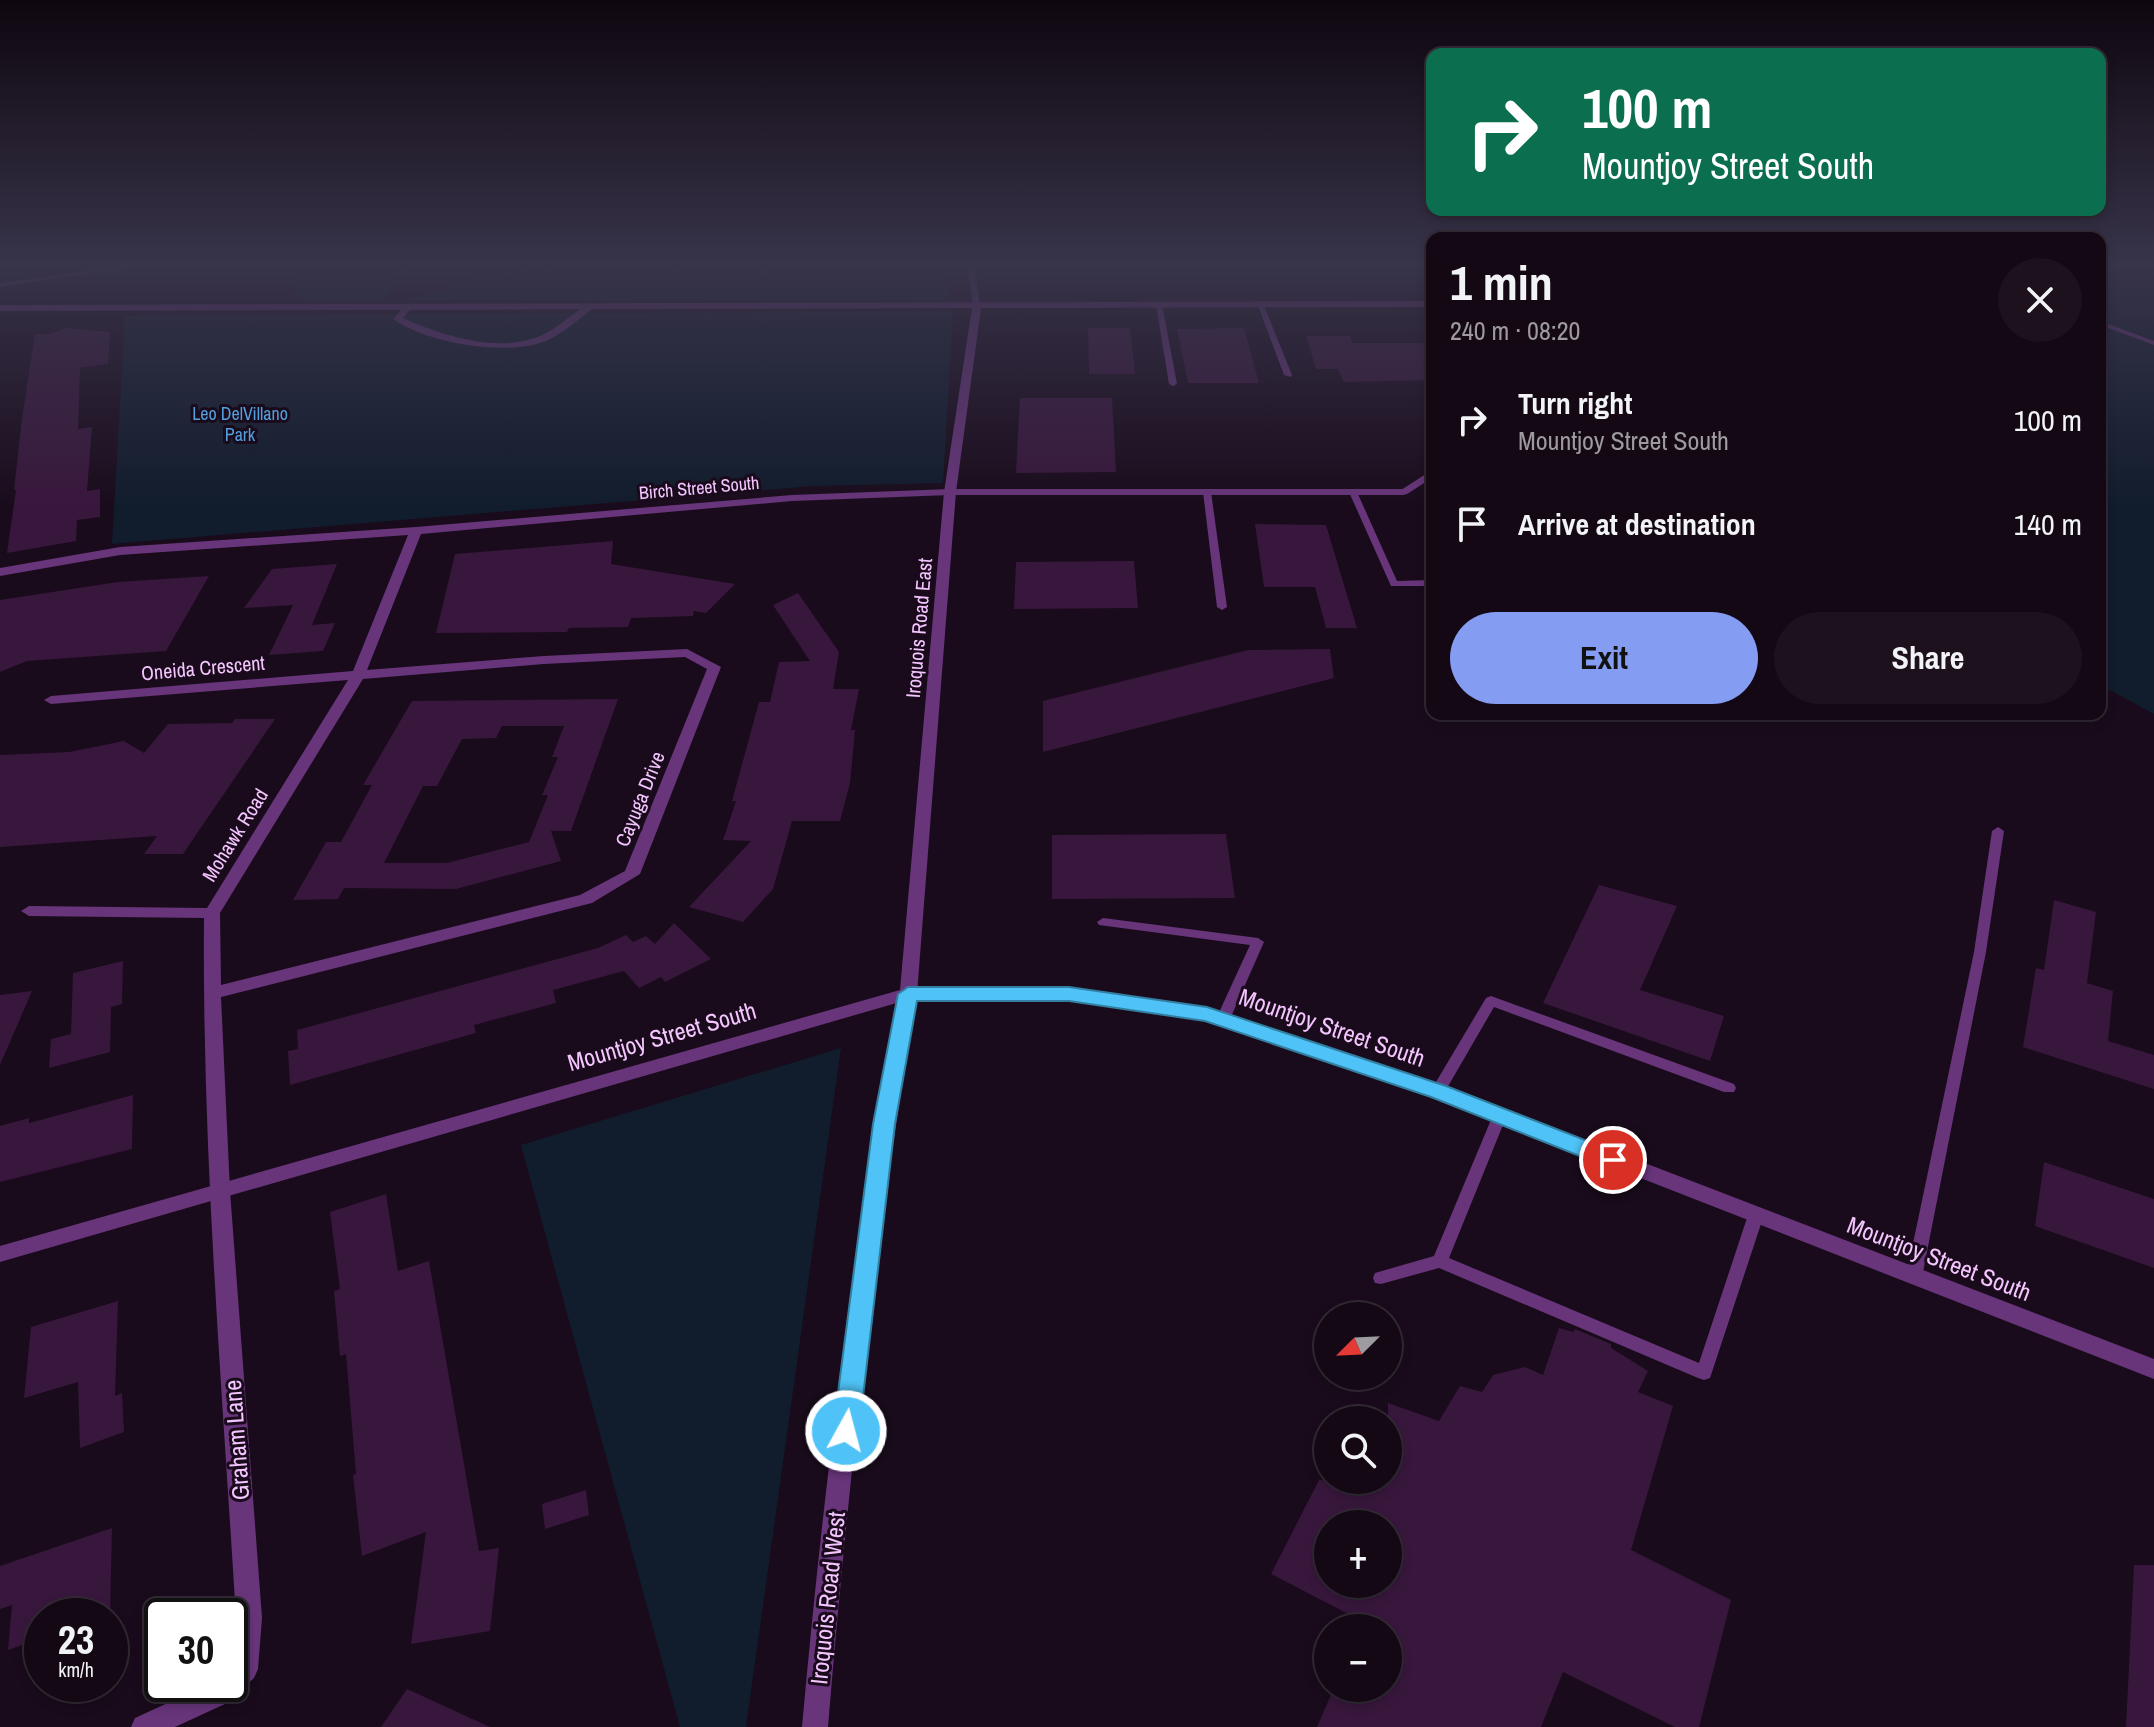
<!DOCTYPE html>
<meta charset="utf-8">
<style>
:root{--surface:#130814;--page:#1c111d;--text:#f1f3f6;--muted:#9d9aa0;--line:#322934;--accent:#859cf3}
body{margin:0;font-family:"Archivo Narrow",sans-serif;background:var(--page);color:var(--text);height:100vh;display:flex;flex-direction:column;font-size:30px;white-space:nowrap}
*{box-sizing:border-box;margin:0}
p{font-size:26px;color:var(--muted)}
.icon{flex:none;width:44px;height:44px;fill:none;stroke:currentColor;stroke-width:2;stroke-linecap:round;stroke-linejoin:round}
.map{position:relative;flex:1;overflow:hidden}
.sheet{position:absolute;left:1426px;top:232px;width:680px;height:488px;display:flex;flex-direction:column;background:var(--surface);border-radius:16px;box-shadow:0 4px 12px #0003,0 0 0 2px var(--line)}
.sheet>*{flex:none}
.hud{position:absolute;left:1426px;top:48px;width:680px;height:168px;border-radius:16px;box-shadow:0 4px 12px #0003,0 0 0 2px var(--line);background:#0b6e4f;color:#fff;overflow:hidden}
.needle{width:52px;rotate:246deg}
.controls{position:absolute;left:1314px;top:1302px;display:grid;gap:16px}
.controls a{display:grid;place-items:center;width:88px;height:88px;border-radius:50%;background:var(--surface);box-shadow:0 4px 12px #0003,0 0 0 2px var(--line);font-size:40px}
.speed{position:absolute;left:24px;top:1598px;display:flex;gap:16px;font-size:40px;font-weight:700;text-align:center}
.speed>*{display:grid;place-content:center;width:104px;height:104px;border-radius:50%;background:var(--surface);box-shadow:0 4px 12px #0003,0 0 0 2px var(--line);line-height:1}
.speed small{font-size:20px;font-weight:400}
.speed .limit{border:4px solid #111;border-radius:12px;background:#fff;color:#111}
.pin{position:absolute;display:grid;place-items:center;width:68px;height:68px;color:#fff;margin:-34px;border:4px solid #fff;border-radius:50%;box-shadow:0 2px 8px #0007}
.me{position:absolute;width:88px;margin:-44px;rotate:7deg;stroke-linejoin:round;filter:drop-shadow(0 0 6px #0008)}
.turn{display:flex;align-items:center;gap:28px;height:168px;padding:0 24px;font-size:36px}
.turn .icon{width:104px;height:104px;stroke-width:2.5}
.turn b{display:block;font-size:56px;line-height:68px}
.round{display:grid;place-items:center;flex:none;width:84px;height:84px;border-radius:42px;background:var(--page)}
.head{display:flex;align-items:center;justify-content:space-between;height:136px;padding:0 24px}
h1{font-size:48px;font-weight:700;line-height:60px}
.button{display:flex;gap:16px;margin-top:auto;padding:16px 24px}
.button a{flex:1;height:92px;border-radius:48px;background:var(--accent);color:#111;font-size:32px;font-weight:700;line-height:92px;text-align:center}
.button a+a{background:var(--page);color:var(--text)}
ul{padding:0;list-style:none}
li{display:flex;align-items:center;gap:24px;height:104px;padding:0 24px}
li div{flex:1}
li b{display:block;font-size:30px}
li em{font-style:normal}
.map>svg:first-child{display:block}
</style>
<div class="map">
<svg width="2154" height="1727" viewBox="0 0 2154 1727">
<rect width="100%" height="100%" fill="#190b1b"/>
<path fill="#111c2c" d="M295,266H409L391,288L385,301L295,299Z
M744,266H939L945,275L948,300H407L482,278L537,268L578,277Z
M2100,266H2154V714L2100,685Z
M953,311L943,483L813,486L112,544L125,316Z
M841,1048L746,1727H680L521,1145Z"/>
<path fill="#38173c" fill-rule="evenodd" d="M65,328L110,332L108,364L80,368L78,429L92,427L87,491L100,489V517L77,520L76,541L7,553L16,490H14L22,419L35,334H51Z
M1088,328H1130L1135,374H1089Z
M1244,328L1259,383H1188L1177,329Z
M1306,336H1350L1352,343H1432V380L1344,382L1338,369H1316Z
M1020,398H1112L1116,472L1016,473Z
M1255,524L1326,525L1357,628H1326L1315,587H1264Z
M613,541L611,564L735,584L706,613L694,611L693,616L631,618L628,627L569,628L567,632L436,633L455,554Z
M1134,561L1138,608L1014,609L1016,562Z
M337,564L312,625L335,623L323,651L269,655L293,605L244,608L272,569Z
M209,576L166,651L27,661L0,672V600L118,582Z
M798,593L839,652L833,689H859L851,730H855L850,783L840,821H792L773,889L743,922L689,907L751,841L723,840L736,801H732L759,702H770L779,662L810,661L773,605Z
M1330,649L1334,678L1043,752V701L1248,650Z
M618,699L571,831H551L561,861L456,889L344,888L338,899L293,900L326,842H341L372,785H363L412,701ZM502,726H564L552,757H558L542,795H548L529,842L447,863H384L423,786H437L462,739L496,738Z
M235,719H275L183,854H144L157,836L0,847V755L69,752L124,741L144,753L168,724L232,723Z
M1226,834L1235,898L1052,899V835Z
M1599,885L1677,906L1640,990L1724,1016L1710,1061L1543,1003Z
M2054,900L2096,912L2087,983L2113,991L2108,1041L2154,1055V1089L2023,1047L2036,968L2044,970Z
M674,923L711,959L665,982L661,977L639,988L624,971L553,990L556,1003L474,1025L476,1033L290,1085L288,1051L298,1049L297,1030L598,948L626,935L633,942L646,936L655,944Z
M123,961L122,1004L111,1007L110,1052L49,1068L51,1039L71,1034L73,973Z
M32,991L0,1065V995Z
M133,1095L132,1149L0,1182V1126L29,1118V1123Z
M2044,1162L2154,1199V1268L2035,1226Z
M386,1194L398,1271L429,1261L479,1551L499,1548L490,1631L411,1644L426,1532L362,1556L353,1475L356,1474L346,1354L340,1356L334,1291L340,1289L330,1212Z
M118,1301L115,1396L122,1393L124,1432L80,1448L78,1382L24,1398L31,1327Z
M1559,1328L1573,1332L1575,1329L1611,1344V1348L1648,1371L1638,1392L1673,1406L1631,1550L1731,1600L1699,1727H1675L1563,1672L1541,1727H1317L1334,1688H1388V1628H1359L1362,1621L1271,1574L1319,1480H1388V1403L1439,1421L1460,1386L1482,1392L1493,1375L1525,1367L1543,1375ZM1328,1524H1388V1584H1328Z
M586,1490L589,1515L545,1529L542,1504Z
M112,1528L110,1616H42V1638L8,1650L12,1605L0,1609V1566Z
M2134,1565H2154V1727H2126Z
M407,1689L490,1727H381Z"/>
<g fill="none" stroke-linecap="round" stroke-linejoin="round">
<path fill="#68357b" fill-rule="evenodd" d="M123,266H139L0,287V283Z
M1260,301L1263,303L1292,375L1291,377L1284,375L1257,303Z
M1159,302L1162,304L1177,384L1173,386L1169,384L1156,304Z
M2100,321L2154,341V345L2100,325Z
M1429,472H1432V478L1407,494H1401V490Z
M1207,489L1211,492L1227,607L1222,610L1217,607L1203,492Z
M1350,490L1357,492L1397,581L1432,580V586H1391L1349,492Z
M1998,827L2004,831L1986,952L1922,1277L1920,1282L1914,1283L1908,1282L1906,1277L1974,952L1992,831Z
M1103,918L1258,938L1264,942L1230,1019L1228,1022H1218L1216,1019L1250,945L1099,925L1097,922Z
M1491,996L1734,1084L1736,1088L1734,1092H1724L1494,1007L1443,1095L1438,1096L1433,1095L1431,1091L1433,1087L1486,998Z
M1500,1110L1505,1111L1507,1115L1449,1258L1699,1363L1748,1215L1751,1211L1756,1209L1761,1211L1764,1215L1710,1378L1704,1380L1698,1378L1439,1268L1381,1284L1375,1283L1373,1278L1375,1273L1434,1256L1493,1115L1495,1111Z"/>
<path fill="#68357b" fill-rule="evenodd" d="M967,266H975L980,307L973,305Z
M591,303L596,306L594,308C578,319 562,335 543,342C503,356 427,343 393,319L407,304L412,307L403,318C443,336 502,355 544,334C561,326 574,311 591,303Z
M950,489H1404L1410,492L1404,495H950L792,501L421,534L367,670L544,656L687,649L721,667L640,874L592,903L221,997L230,1191L262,1618L258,1669L254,1678L227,1703L175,1727H131L135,1718L209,1684H230V1665L232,1663L236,1618C222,1385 202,1152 204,918L29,916L21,911L29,906L207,908L348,680L51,704L44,700L51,696L353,671L408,535L120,555L0,576V568L120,547L416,527L792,495ZM685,657L707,669L625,871L580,895L221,985L220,913L363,679L544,664Z
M908,988H1069L1213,1010L1445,1086L2154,1359V1379L1431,1096L1205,1020L1069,1000H916C875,1241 848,1483 828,1727H802C824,1481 855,1237 899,994L902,990Z"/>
<path fill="#68357b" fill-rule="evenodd" d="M1432,301V307L981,308L956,492L917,994L914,998L0,1262V1246L900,990L944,492L972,308L0,311V305Z"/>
</g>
<linearGradient id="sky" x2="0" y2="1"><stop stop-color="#0e060f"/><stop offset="0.52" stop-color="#38344a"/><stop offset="1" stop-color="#38344a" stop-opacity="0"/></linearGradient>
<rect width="2154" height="508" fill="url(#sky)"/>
<path fill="#4fc3f7" stroke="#337fa1" stroke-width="2" d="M908,987H1069L1207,1007L1446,1086L1621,1154L1625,1160L1621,1166L1613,1168L1605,1166L1431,1097L1205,1021L1069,1001H917L895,1124L859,1431L855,1439L846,1442L837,1439L833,1431L873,1124L898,994Z"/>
<g text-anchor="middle" stroke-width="6" stroke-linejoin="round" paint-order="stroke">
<g font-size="18" fill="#52a0de" stroke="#190b1b">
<text x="240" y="420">Leo DelVillano<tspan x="240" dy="21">Park</tspan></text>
</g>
<g font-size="18" fill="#f4c5ff" stroke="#190b1b">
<text transform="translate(699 488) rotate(-5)" y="6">Birch Street South</text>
</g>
<g font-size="20" fill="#f4c5ff" stroke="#190b1b">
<text transform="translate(919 628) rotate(-85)" y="7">Iroquois Road East</text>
<text transform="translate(203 668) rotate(-5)" y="7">Oneida Crescent</text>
<text transform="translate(640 799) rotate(-68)" y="7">Cayuga Drive</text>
<text transform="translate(235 835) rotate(-58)" y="7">Mohawk Road</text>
</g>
<g font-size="24" fill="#f4c5ff" stroke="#190b1b">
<text transform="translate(1332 1028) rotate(19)" y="8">Mountjoy Street South</text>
<text transform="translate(662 1037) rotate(-16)" y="8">Mountjoy Street South</text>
<text transform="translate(1939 1259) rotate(21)" y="8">Mountjoy Street South</text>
<text transform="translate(237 1440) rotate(-94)" y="8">Graham Lane</text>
<text transform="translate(828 1598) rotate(-84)" y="8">Iroquois Road West</text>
</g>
</g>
</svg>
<div class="controls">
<a><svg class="needle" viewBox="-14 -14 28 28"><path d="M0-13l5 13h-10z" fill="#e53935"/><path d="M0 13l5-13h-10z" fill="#9d9aa0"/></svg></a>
<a><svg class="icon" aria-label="search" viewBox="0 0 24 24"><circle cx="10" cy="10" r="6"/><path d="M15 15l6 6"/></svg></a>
<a>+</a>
<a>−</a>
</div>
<div class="speed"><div>23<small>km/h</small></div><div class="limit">30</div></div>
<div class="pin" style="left:1613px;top:1160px;background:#d93025"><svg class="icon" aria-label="arrive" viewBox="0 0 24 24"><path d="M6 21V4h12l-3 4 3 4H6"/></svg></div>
<svg class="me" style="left:846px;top:1431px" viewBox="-20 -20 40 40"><circle r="17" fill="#4fc3f7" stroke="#fff" stroke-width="3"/><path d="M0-11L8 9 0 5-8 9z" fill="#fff"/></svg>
<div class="hud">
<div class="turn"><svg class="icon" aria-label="right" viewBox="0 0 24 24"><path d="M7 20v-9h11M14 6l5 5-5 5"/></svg><div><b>100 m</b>Mountjoy Street South</div></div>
</div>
<section class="sheet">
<div class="head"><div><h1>1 min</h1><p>240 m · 08:20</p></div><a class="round"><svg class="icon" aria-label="close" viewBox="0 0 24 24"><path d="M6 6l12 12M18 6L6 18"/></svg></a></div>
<ul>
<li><svg class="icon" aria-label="right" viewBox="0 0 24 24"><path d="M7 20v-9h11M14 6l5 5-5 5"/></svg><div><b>Turn right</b><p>Mountjoy Street South</p></div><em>100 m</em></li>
<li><svg class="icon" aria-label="arrive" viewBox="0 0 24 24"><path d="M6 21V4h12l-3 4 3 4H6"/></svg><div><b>Arrive at destination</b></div><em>140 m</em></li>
</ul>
<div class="button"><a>Exit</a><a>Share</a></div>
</section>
</div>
